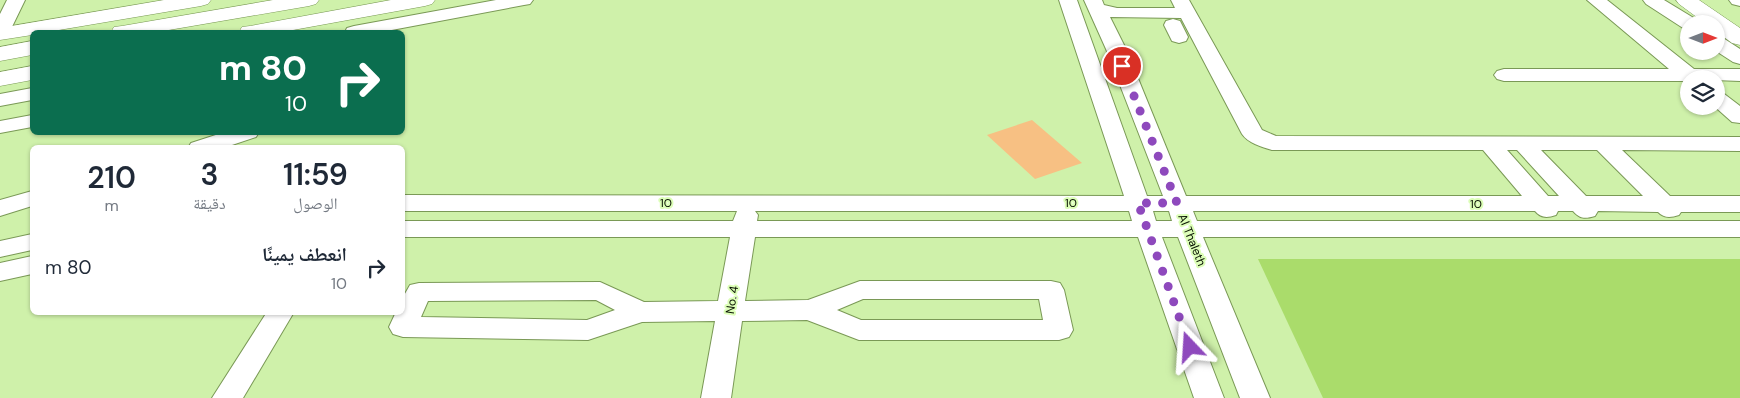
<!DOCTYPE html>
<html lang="ar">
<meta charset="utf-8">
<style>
:root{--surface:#fff;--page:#f2f2f3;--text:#1f2937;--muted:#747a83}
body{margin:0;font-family:"DM Sans","Noto Naskh Arabic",sans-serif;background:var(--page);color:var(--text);direction:rtl;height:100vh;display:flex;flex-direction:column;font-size:19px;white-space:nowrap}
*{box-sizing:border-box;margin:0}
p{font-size:16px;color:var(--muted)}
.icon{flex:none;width:28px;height:28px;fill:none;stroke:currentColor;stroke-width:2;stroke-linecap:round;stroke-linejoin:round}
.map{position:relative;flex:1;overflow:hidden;direction:ltr}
.panel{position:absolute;left:30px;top:145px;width:375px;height:170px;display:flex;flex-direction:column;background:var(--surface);border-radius:8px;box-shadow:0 1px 4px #0004;direction:rtl}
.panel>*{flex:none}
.guide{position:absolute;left:30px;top:30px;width:375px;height:105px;border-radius:8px;box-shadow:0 1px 4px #0004;direction:rtl;background:#0b6e4f;color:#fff;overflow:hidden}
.needle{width:32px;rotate:90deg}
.fabs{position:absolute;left:1680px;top:15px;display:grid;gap:10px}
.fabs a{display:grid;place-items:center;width:45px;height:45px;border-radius:50%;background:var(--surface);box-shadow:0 1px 4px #0004;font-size:25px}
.pin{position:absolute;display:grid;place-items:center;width:42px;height:42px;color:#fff;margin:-21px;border:2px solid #fff;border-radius:50%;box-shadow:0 1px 5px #0007}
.me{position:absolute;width:55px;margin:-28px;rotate:340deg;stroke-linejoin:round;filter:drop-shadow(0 0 4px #0008)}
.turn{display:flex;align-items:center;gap:18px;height:105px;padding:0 15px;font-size:22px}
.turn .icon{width:65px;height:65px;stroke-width:2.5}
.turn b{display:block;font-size:35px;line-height:42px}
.eta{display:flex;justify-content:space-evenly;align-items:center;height:85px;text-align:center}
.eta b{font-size:30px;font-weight:600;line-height:35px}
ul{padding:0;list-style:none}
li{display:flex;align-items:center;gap:15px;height:75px;padding:0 15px}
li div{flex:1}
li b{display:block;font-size:19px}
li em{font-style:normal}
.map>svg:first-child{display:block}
</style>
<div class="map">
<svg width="1740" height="398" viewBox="0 0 1740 398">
<rect width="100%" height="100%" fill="#cff1aa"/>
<path fill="#aadc6b" d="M1258,259H1740V398H1323Z"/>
<path fill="#f7c083" d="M1032,120L1082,163L1035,179L987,135Z"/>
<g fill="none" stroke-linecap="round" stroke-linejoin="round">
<defs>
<path id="minor" d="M7,0H25L9,33L7,37L0,39V14Z
M496,0H533L530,4L524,5L381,32H345L347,28L354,26Z
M1059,0H1077L1147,196H1163L1106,49L1084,0H1102L1104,5L1117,8H1175L1171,0H1189L1262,130L1276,136L1740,137V151L1622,150L1670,196H1740V212H1681L1679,215C1670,218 1664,218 1658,212L1598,211L1595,216C1585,219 1580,219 1573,211H1558L1556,215C1547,218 1541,218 1535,211H1193L1197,221H1740V237H1203L1270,398H1240L1178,237H1162L1224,398H1194L1138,237H755L745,301L808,300L860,281H1051L1060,283L1064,290L1073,330L1069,337L1059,340H859L807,320L742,321L731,398H701L715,321L642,322L588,340L403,337L393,334L389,327L396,312H402V299L410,285L419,283L600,282L644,302L718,301L730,237H402V221H733L737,211H402V195L1124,196ZM1110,17L1181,18L1242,134C1248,143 1262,147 1272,150H1483L1522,196H1186L1126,49ZM1507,150H1517L1559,196H1548ZM1541,150H1597L1643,196H1586ZM755,211H1129L1132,221H757L758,215ZM1153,211H1169L1172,221H1156ZM863,299H1039L1043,320H861L837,310ZM596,300L615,310L587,320L421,317L428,301Z
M1587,0H1607L1694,69H1740V81L1689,79V84L1684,81H1504L1497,79L1494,75L1497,71L1504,69H1669Z
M1643,0H1664L1697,20L1699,24H1689V29L1683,28L1646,4Z
M1729,0H1740V6L1732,4Z
M1173,19L1180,21L1188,37L1186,41L1179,43L1172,41L1164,25L1166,21Z
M1716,36L1723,38L1740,49V64L1733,62L1716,51Z
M32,88V100L0,106V94Z
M1716,91L1723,93L1740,106V123L1732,122L1714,106H1716Z
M32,115V127L0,133V121Z
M225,132H259L256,137L223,148H188L191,143Z
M32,191V206L0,216V200Z
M32,234V250L0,257V241Z
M32,256V274L0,281V263Z
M267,312H294L243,398H212Z"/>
<path id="major" d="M164,0H211L208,4L201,6L47,32H32V35L0,40V28Z
M1676,0H1699L1740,28V45L1732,43L1716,31V24H1706L1679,4Z"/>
<path id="highway" d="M273,0H319L316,4L309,6L157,32H111L114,27L122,26Z
M391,0H435L432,4L425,6L282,32H239L242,27L250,26Z
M32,41V55L0,61V47Z
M32,66V80L0,86V72Z"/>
</defs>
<use href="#minor" stroke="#7a9956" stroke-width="2"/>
<use href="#major" stroke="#7a9956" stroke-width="1"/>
<use href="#highway" stroke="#7a9956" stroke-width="1"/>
<use href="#minor" fill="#fff" fill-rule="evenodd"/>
<use href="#major" fill="#fff" fill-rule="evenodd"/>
<use href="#highway" fill="#fff" fill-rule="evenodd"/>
</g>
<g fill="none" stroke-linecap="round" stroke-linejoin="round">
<path stroke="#8e49bd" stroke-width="9" stroke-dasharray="0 16.2" d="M1122,66L1177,203H1138L1190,347"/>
</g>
<g text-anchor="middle" stroke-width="4" stroke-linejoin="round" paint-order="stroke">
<g font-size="12" fill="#071100" stroke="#dcfeb7">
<text x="666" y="207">10</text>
<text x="1071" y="207">10</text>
<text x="1476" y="208">10</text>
<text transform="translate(1192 240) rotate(68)" y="4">Al Thaleth</text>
<text transform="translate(732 300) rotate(-81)" y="4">No. 4</text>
</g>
</g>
</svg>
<div class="fabs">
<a><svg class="needle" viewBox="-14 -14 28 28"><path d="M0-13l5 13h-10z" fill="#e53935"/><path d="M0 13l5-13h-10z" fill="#747a83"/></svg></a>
<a><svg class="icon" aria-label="layers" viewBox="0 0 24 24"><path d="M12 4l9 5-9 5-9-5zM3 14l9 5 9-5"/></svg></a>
</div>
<div class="pin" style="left:1122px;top:66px;background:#d93025"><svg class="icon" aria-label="arrive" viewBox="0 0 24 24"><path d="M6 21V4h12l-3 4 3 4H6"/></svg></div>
<svg class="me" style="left:1190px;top:347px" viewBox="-20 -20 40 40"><path d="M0-17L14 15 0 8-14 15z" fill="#8e49bd" stroke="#fff" stroke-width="4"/></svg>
<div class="guide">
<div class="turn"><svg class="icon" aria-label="right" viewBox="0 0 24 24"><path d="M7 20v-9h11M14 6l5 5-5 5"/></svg><div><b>80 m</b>10</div></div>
</div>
<section class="panel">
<div class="eta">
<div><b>11:59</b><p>الوصول</p></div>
<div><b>3</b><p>دقيقة</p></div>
<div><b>210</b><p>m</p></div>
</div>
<ul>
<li><svg class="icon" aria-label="right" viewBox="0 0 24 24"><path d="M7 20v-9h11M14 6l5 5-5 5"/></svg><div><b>انعطف يمينًا</b><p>10</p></div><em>80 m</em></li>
</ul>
</section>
</div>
